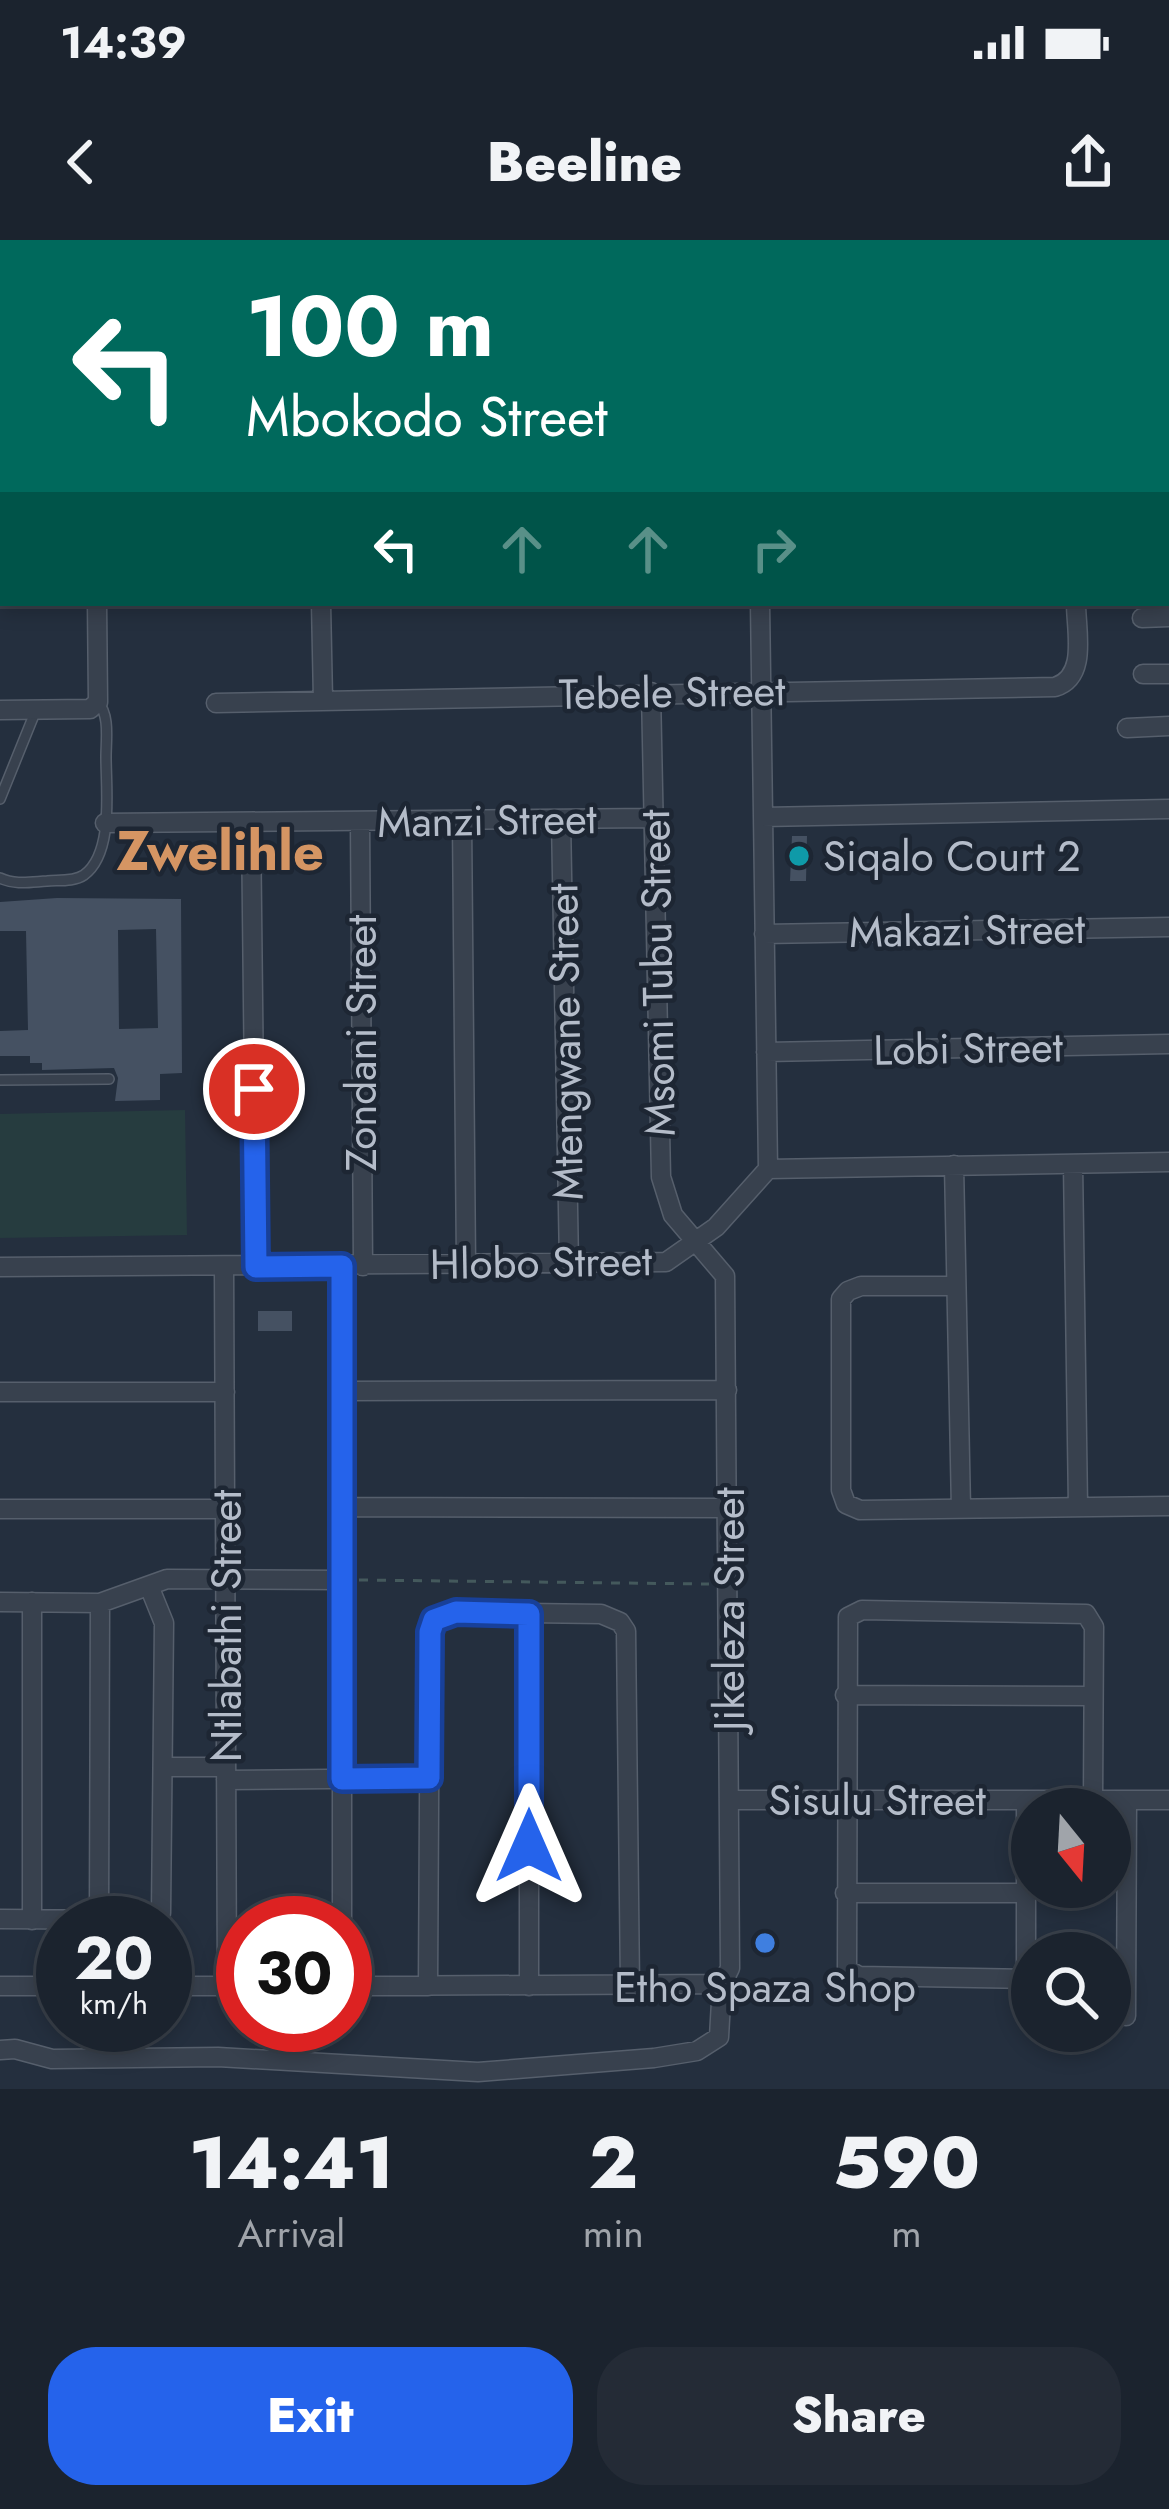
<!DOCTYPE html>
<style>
:root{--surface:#1b232e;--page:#242b36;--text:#f1f3f6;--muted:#a0a4aa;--line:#39404a;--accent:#2563eb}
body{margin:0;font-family:Jost,sans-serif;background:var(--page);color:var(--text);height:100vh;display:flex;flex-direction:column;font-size:45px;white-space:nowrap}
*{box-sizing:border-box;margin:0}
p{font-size:39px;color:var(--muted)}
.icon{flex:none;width:66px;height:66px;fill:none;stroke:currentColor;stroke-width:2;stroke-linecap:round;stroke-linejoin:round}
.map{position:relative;height:1849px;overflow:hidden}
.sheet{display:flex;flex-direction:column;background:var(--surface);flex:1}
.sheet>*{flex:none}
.top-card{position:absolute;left:0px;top:0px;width:1170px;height:366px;box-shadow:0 6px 18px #0003,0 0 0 3px var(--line);background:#00695c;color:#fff;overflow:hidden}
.needle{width:78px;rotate:162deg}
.buttons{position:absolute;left:1011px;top:1548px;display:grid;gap:24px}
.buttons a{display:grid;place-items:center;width:120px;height:120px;border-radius:50%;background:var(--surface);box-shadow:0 6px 18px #0003,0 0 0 3px var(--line);font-size:60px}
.speed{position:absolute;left:36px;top:1656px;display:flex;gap:24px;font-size:60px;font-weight:700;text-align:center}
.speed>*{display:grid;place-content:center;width:156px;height:156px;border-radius:50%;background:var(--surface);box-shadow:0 6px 18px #0003,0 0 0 3px var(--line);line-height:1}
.speed small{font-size:30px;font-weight:400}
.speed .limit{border:18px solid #d22;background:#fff;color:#111}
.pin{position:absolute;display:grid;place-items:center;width:102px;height:102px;color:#fff;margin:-51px;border:6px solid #fff;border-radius:50%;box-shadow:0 3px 12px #0007}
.me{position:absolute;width:132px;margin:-66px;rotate:0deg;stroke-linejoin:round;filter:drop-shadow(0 0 9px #0008)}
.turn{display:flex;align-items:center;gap:42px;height:252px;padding:0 48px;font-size:54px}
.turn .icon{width:156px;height:156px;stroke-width:2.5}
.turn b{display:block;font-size:84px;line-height:102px}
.lanes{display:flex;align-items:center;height:114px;padding:0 48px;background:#0003;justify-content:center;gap:60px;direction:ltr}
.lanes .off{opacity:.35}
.eta{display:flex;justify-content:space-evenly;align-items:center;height:204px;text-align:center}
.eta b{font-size:72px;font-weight:800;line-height:84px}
.primary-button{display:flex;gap:24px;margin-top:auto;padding:24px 48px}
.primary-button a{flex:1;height:138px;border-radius:48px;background:var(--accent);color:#fff;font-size:48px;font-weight:800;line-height:138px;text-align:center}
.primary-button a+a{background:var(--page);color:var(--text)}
.status{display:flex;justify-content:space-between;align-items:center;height:84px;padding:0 60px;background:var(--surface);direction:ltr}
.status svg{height:33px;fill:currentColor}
header{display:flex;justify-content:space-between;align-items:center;height:156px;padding:0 48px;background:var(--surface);font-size:54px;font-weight:800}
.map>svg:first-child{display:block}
</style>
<div class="status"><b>14:39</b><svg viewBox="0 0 49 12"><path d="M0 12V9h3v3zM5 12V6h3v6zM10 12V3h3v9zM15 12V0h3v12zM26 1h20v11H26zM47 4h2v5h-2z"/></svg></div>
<header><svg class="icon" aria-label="back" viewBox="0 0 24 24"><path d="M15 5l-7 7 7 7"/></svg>Beeline<svg class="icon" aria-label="share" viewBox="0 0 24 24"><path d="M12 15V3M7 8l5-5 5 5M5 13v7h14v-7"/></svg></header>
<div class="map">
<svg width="1169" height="1849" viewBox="0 0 1169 1849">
<rect width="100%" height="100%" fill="#242f3e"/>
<path fill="#263c3f" d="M185,870L187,995L0,998V874Z"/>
<path fill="#455162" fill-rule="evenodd" d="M792,596H807L806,641H790Z
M57,658L181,659L182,833L160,834V860L115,861L118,838L114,828L42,830V823H30V816H0V791L28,790L26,691H0V662ZM156,689L158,788L119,789L118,690Z
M258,1071H292V1091H258Z"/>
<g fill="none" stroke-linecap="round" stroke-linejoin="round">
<defs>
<path id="service" d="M0,559L36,470
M0,638C15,645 30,642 47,641C58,640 74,642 84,635C114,613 106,550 106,517C106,499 110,476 98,462
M0,840L109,839"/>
<path id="minor" d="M89,0V3
M972,0L981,3
M470,3L471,0
M762,3V0
M0,56H3
M0,143H3
M1167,206L1169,208
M0,236H3
M1167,262H1169
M1167,315L1169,314
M321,363L323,460
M1142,378L1169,377
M1143,434H1169
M216,463L1055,447C1088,437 1076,391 1076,363
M0,470L90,469L98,462L97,363
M1127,488L1169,486
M763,577L1169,569
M561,579L569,1024
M462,580L466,1025
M360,581L363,1026
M251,582L256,1027
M105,583L654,578
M764,694L1169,687
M766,812L1169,804
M1073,924L1078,1267
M954,925L961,1269
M768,929L1169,922
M0,1027L666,1022L716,987L768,929L760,363
M224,1027L227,1746
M955,1046H861L848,1051L841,1059V1250L846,1264L860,1270L1169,1266
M342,1151L727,1150
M0,1152H225
M342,1267L728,1268
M0,1269H225
M0,1362L100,1363L167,1339L342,1340
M32,1362V1680
M845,1455L1093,1456
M164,1527H226
M226,1540L429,1538
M730,1560H1169
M845,1653H1026
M0,1679L149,1680L161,1673L164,1383L149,1346
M99,1679L100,1363
M342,1683V1026
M1026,1739L859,1736L847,1729L848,1377L862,1370L1086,1374L1094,1387L1093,1560
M0,1746H63
M165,1746H243
M345,1746L722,1744
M428,1746L430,1392L438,1376L456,1372L601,1374L620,1382L626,1391L630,1746
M529,1746V1374
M1026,1756V1560
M1126,1776L1127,1560
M0,1810L15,1809L52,1819L218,1817L478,1832L654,1818L697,1811L719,1797L722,1744L730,1728L725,1036L673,975L661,937L651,452"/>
</defs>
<use href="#service" stroke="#565f6c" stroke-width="12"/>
<use href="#minor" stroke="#565f6c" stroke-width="21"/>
<path stroke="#44595c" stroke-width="3" stroke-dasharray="9 9" stroke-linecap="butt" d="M359,1340L709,1344"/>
<use href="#service" stroke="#38414e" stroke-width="9"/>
<use href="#minor" stroke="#38414e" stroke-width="18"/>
</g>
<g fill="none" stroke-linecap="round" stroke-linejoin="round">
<defs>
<path id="route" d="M254,849L256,1027L342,1026V1539L429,1538L430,1392L434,1380L456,1372L529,1374V1606"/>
</defs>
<use href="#route" stroke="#184099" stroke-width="30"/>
<use href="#route" stroke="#2563eb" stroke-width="21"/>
</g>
<circle fill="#0f9aa8" stroke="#1d2633" stroke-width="4.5" cx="799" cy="616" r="12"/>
<circle fill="#3f7fe0" stroke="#1d2633" stroke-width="4.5" cx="765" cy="1703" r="12"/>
<g text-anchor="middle" stroke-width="9" stroke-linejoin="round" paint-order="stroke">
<g font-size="42" fill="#b4bcc9" stroke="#1d2633">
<text transform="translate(672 452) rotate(-1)" y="15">Tebele Street</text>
<text transform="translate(487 580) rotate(-1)" y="15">Manzi Street</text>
<text transform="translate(967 690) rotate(-1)" y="15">Makazi Street</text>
<text transform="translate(657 733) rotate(-91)" y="15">Msomi Tubu Street</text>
<text transform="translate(565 802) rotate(-91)" y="15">Mtengwane Street</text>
<text transform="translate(361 803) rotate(-90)" y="15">Zondani Street</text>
<text transform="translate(968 808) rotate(-1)" y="15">Lobi Street</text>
<text transform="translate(541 1022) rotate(-1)" y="15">Hlobo Street</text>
<text transform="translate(729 1369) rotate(-90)" y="15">Jikeleza Street</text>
<text transform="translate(226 1386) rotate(-90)" y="15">Ntlabathi Street</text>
<text x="877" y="1575">Sisulu Street</text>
</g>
<g font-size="42" fill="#b4bcc9" stroke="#1d2633" text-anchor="start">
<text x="823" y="631">Siqalo Court 2</text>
<text x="765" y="1762" text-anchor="middle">Etho Spaza Shop</text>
</g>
<g font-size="54" font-weight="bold" fill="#d59563" stroke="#1d2633">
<text x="220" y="630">Zwelihle</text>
</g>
</g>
</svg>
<div class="buttons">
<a><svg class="needle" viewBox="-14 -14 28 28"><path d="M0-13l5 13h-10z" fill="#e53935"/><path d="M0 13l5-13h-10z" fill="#a0a4aa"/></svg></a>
<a><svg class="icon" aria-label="search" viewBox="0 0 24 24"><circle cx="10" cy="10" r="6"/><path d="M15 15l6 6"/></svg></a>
</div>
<div class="speed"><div>20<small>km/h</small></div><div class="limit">30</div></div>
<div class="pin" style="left:254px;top:849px;background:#d93025"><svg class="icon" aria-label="arrive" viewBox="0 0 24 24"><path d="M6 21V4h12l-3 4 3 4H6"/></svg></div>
<svg class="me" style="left:529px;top:1606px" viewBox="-20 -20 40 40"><path d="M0-17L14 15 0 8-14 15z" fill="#2563eb" stroke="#fff" stroke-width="4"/></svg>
<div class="top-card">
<div class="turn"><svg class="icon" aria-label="left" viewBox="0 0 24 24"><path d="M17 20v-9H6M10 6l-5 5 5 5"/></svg><div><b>100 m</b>Mbokodo Street</div></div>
<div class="lanes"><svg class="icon" aria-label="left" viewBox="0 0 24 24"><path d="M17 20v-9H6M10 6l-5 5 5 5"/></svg><svg class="icon off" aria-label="ahead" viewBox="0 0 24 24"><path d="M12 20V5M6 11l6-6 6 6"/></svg><svg class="icon off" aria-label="ahead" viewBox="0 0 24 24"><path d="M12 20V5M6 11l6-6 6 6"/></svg><svg class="icon off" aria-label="right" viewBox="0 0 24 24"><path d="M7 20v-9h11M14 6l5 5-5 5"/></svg></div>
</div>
</div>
<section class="sheet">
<div class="eta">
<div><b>14:41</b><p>Arrival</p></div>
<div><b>2</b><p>min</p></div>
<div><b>590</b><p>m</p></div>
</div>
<div class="primary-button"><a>Exit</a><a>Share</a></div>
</section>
